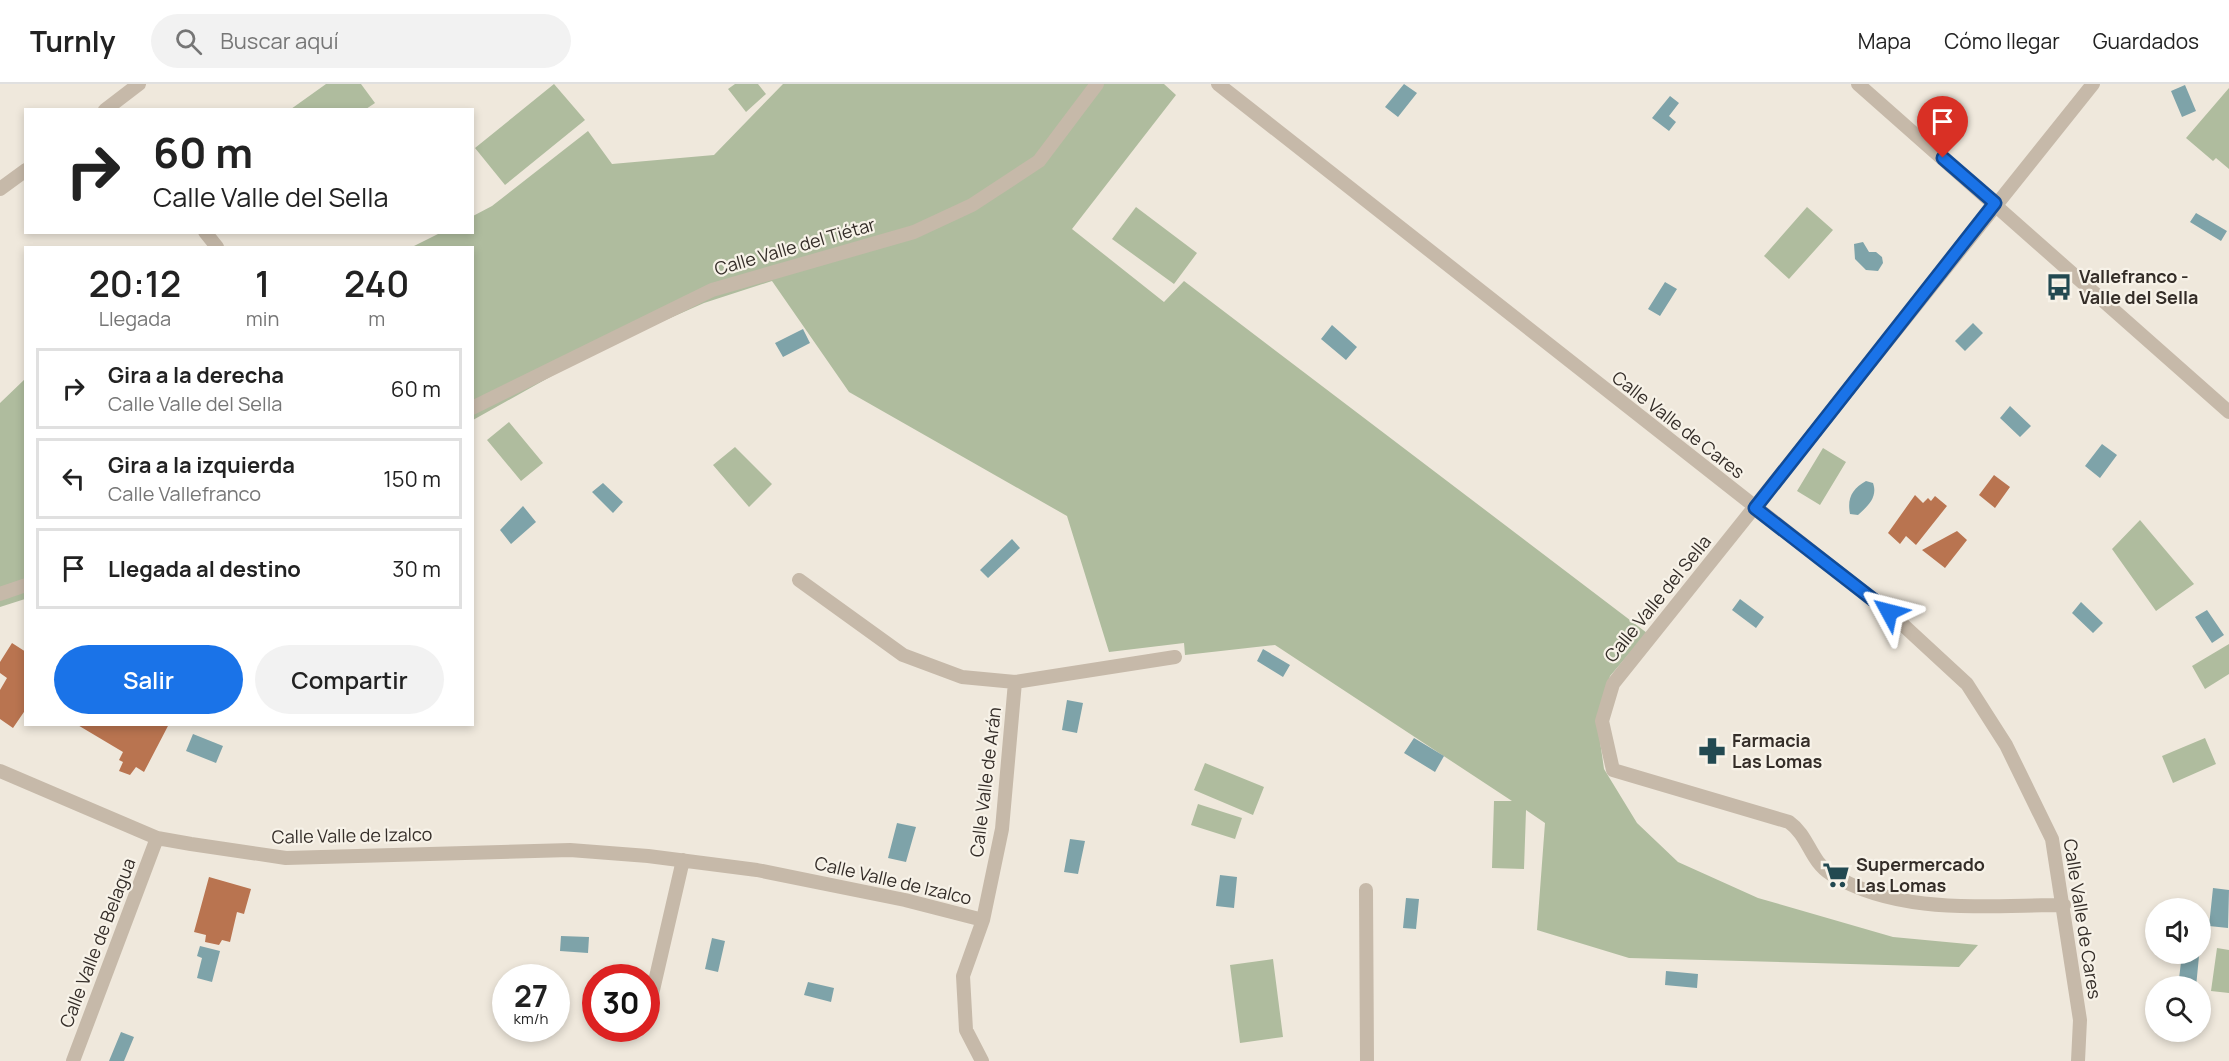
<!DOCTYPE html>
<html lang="es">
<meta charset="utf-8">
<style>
:root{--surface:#fff;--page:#f2f2f2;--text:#222;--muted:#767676;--line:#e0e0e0;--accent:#1a73e8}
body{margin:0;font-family:Manrope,sans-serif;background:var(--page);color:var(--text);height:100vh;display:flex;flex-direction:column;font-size:22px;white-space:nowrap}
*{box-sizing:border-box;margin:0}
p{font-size:20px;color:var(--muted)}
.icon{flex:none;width:33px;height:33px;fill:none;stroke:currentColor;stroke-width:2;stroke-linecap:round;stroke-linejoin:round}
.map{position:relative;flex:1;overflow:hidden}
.panel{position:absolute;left:24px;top:162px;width:450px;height:480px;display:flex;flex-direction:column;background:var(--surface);border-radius:0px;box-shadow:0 3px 9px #0003}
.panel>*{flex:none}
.guide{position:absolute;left:24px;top:24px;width:450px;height:126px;border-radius:0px;box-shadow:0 3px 9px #0003;background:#fff;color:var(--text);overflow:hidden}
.buttons{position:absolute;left:2145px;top:814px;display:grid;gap:12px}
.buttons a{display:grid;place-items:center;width:66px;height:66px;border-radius:50%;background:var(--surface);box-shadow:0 3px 9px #0003;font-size:30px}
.speed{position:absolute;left:492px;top:880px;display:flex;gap:12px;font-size:30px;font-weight:700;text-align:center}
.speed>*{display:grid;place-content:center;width:78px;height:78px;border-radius:50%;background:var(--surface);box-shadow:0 3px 9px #0003;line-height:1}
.speed small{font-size:15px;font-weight:400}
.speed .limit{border:9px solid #d22;background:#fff;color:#111}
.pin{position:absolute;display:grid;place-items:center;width:51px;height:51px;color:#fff;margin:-62px -26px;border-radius:50% 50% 50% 0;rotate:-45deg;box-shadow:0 0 6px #0007}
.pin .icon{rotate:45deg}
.me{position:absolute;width:66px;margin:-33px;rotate:308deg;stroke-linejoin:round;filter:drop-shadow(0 0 4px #0008)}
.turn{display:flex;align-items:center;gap:21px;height:126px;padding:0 30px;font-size:27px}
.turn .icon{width:78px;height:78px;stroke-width:2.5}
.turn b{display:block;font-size:42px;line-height:51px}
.eta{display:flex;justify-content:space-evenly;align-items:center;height:102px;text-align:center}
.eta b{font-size:36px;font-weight:600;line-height:42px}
.action{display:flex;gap:12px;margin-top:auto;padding:12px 30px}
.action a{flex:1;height:69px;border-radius:36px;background:var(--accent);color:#fff;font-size:24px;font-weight:600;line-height:69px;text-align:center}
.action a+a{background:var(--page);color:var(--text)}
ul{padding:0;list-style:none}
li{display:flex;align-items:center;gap:18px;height:81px;margin:0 12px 9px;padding:0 18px;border:3px solid var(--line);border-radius:0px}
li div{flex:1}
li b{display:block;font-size:22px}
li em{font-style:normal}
header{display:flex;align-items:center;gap:36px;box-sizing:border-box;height:84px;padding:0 30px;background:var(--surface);border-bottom:2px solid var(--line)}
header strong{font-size:28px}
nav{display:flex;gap:33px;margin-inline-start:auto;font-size:21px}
.search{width:420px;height:54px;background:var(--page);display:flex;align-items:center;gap:15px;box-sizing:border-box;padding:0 21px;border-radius:33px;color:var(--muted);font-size:22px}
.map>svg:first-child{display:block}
</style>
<header>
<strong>Turnly</strong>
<div class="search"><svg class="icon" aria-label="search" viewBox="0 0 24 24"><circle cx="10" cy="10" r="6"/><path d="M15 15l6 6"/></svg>Buscar aquí</div>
<nav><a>Mapa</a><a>Cómo llegar</a><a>Guardados</a></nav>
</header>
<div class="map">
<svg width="2229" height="977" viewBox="0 0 2229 977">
<rect width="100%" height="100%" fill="#efe8dc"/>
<path fill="#afbc9e" d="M326,0H361L375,19L366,25H291Z
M554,0L585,36L505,101L475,64Z
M735,0H758L766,10L746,28L728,5Z
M783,0H1164L1176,11L1072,145L1164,218L1184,197L1647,549L1610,592L1597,636L1604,685L1637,739L1678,778L1758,814L1893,853L1978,861L1959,883L1629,874L1537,846L1545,739L1526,726L1524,785L1492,784L1494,717H1512L1275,561L1185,571L1184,559L1109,568L1067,432L849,308L772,197L704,219L598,266L473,336L472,164H410L440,149L472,148L473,132L492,122L588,47L612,80L714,71Z
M2229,4V85L2216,74L2213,77L2186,54Z
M1136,123L1197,169L1174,200L1112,155Z
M1807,123L1833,146L1789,195L1764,172Z
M25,295V515L0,523V319Z
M509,338L543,379L521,397L487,356Z
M735,363L772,400L749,423L713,381Z
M1823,364L1846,378L1820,421L1797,407Z
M2140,436L2194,500L2156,527L2112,465Z
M2229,560V590L2205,605L2192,582Z
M2205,654L2216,680L2173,699L2162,672Z
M1205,679L1264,703L1253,731L1194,706Z
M1198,720L1242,734L1235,755L1191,741Z
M2217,864L2229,866V909L2211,907Z
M1273,875L1283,953L1240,959L1230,881Z"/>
<path fill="#7ea3a9" d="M1404,0L1417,9L1398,33L1385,23Z
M2185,1L2196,27L2182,33L2171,7Z
M1670,12L1679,19L1669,32L1676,38L1669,47L1652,34Z
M2196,129L2227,147L2221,157L2190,138Z
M1863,158L1869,168H1876L1882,173L1883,179L1878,187L1866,186L1855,175L1854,160Z
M1665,198L1677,205L1660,232L1648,225Z
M1973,239L1983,249L1965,267L1955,257Z
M1332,241L1357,263L1346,276L1321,255Z
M803,245L810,259L783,273L775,259Z
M2010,322L2031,342L2020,353L2000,334Z
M2102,360L2117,371L2100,394L2085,382Z
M1866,397L1873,399C1878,413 1868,422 1858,431L1850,430C1847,414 1852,405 1866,397Z
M603,399L623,418L613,429L592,408Z
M523,422L536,438L511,460L500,446Z
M1012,455L1020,464L988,494L980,486Z
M1740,515L1764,533L1756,544L1732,526Z
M2081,518L2103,539L2093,549L2072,529Z
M2207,526L2224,551L2212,559L2195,533Z
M1263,565L1290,581L1283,593L1257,577Z
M1067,616L1083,619L1077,649L1062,646Z
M193,650L223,662L216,679L186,667Z
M1414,654L1444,672L1435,688L1404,669Z
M897,739L916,743L906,778L888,774Z
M1070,755L1085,757L1078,790L1064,788Z
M1220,791L1237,793L1234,824L1216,822Z
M2213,804L2229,806L2228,844L2209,842Z
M1406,814L1419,815L1416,845L1403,844Z
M561,852L589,853L588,869L560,867Z
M712,854L725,857L718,888L705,885Z
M200,862L220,867L212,898L197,894L202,874L197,872Z
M2182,870L2199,872L2196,903H2178Z
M1666,887L1698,890L1697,904L1665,901Z
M808,898L834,904L831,918L804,911Z
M121,948L134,953L124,977H109Z"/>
<path fill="#b97450" d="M1994,391L2010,403L1995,424L1979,411Z
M1915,411L1923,419L1928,414L1931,417L1935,412L1947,422L1916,461L1906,452L1900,460L1888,449Z
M1957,447L1967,456L1945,484L1922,466Z
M12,559L26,568V625L13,644L0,635V606L7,594L0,589V578Z
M76,640H169L144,688L136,683L130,691L119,687L123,678L119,676L123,668Z
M209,793L251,805L244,830L237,828L230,858L222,856L219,861L205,858L206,851L194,848Z"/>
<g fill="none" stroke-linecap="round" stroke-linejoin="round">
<path stroke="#c6b9a9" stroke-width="14" d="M1218,0L1889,528L1967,600L2006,661L2052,755L2080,936L2078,977
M1858,0L2229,328
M105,26L139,0
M0,105L26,86
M205,148L217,163
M472,324L712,206L914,148L972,121L1039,77L1097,0
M799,496L903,571L962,593L1015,598L1002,745L983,836
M0,510L26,501
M1015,598L1175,573
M0,687L157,754L191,760L286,774L570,766L648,772L757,786L905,816L983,836L963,892L966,946L982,977
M1366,806L1367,977
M2064,821C1987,821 1900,832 1831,790C1810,777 1809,752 1789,738L1613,686L1602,637L1613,600L2093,0
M647,932L683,776
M73,977L157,754"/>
</g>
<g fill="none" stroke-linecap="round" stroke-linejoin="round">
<defs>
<path id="route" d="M1889,528L1755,424L1995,119L1943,74"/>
</defs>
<use href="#route" stroke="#114b97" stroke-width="15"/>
<use href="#route" stroke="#1a73e8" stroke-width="10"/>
</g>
<defs>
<symbol id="bus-bare" viewBox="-9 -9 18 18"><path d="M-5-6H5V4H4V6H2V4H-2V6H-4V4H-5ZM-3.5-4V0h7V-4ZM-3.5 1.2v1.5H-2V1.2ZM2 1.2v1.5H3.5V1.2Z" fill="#224951" stroke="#f7f2e8" stroke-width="2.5" paint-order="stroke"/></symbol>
<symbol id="pharmacy-bare" viewBox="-9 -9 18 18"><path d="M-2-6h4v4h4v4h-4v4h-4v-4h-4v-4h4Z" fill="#224951" stroke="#f7f2e8" stroke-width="2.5" paint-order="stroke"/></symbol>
<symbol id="supermarket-bare" viewBox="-9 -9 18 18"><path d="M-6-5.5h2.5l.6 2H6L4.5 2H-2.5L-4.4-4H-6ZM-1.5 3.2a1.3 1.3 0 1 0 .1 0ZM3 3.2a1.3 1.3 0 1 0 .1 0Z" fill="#224951" stroke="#f7f2e8" stroke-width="2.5" paint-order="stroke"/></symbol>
</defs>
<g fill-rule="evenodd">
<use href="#bus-bare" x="2040" y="184" width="38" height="38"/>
<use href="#pharmacy-bare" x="1693" y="648" width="38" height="38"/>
<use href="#supermarket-bare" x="1817" y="772" width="38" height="38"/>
</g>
<g text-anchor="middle" stroke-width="4.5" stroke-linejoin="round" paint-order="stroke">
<g font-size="18" fill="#342d28" stroke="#f7f2e8">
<text transform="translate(795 163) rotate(-16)" y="6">Calle Valle del Tiétar</text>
<text transform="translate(1678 341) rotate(38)" y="6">Calle Valle de Cares</text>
<text transform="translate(1658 515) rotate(-51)" y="6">Calle Valle del Sella</text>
<text transform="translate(986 698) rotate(-83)" y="6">Calle Valle de Arán</text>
<text transform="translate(352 752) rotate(-1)" y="6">Calle Valle de Izalco</text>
<text transform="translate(893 797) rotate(13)" y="6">Calle Valle de Izalco</text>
<text transform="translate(2082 835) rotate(81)" y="6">Calle Valle de Cares</text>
<text transform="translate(98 859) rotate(-69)" y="6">Calle Valle de Belagua</text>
</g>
<g font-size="18" font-weight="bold" fill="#342d28" stroke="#f7f2e8" text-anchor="start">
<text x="2079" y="199">Vallefranco -<tspan x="2079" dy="21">Valle del Sella</tspan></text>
<text x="1732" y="663">Farmacia<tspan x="1732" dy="21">Las Lomas</tspan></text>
<text x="1856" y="787">Supermercado<tspan x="1856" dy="21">Las Lomas</tspan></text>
</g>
</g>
</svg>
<div class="buttons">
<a><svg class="icon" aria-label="sound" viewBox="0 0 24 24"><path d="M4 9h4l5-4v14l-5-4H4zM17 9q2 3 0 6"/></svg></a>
<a><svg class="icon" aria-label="search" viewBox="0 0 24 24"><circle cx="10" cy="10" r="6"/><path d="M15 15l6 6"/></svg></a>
</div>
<div class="speed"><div>27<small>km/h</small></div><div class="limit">30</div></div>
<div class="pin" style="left:1943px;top:74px;background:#d93025"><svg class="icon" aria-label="arrive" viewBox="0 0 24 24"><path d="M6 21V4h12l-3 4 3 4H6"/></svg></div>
<svg class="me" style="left:1889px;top:528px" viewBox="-20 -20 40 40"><path d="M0-17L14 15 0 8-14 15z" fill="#1a73e8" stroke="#fff" stroke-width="4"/></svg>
<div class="guide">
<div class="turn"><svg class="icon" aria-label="right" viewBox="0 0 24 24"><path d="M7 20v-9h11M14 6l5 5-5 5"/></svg><div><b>60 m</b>Calle Valle del Sella</div></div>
</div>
<section class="panel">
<div class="eta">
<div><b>20:12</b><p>Llegada</p></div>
<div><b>1</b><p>min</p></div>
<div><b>240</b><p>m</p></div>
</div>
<ul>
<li><svg class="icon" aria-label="right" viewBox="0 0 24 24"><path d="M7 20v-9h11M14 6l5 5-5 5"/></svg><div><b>Gira a la derecha</b><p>Calle Valle del Sella</p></div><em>60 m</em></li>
<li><svg class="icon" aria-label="left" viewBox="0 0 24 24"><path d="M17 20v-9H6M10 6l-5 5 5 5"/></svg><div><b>Gira a la izquierda</b><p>Calle Vallefranco</p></div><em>150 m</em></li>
<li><svg class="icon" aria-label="arrive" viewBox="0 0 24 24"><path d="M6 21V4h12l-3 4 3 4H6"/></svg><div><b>Llegada al destino</b></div><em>30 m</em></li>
</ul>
<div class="action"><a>Salir</a><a>Compartir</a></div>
</section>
</div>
